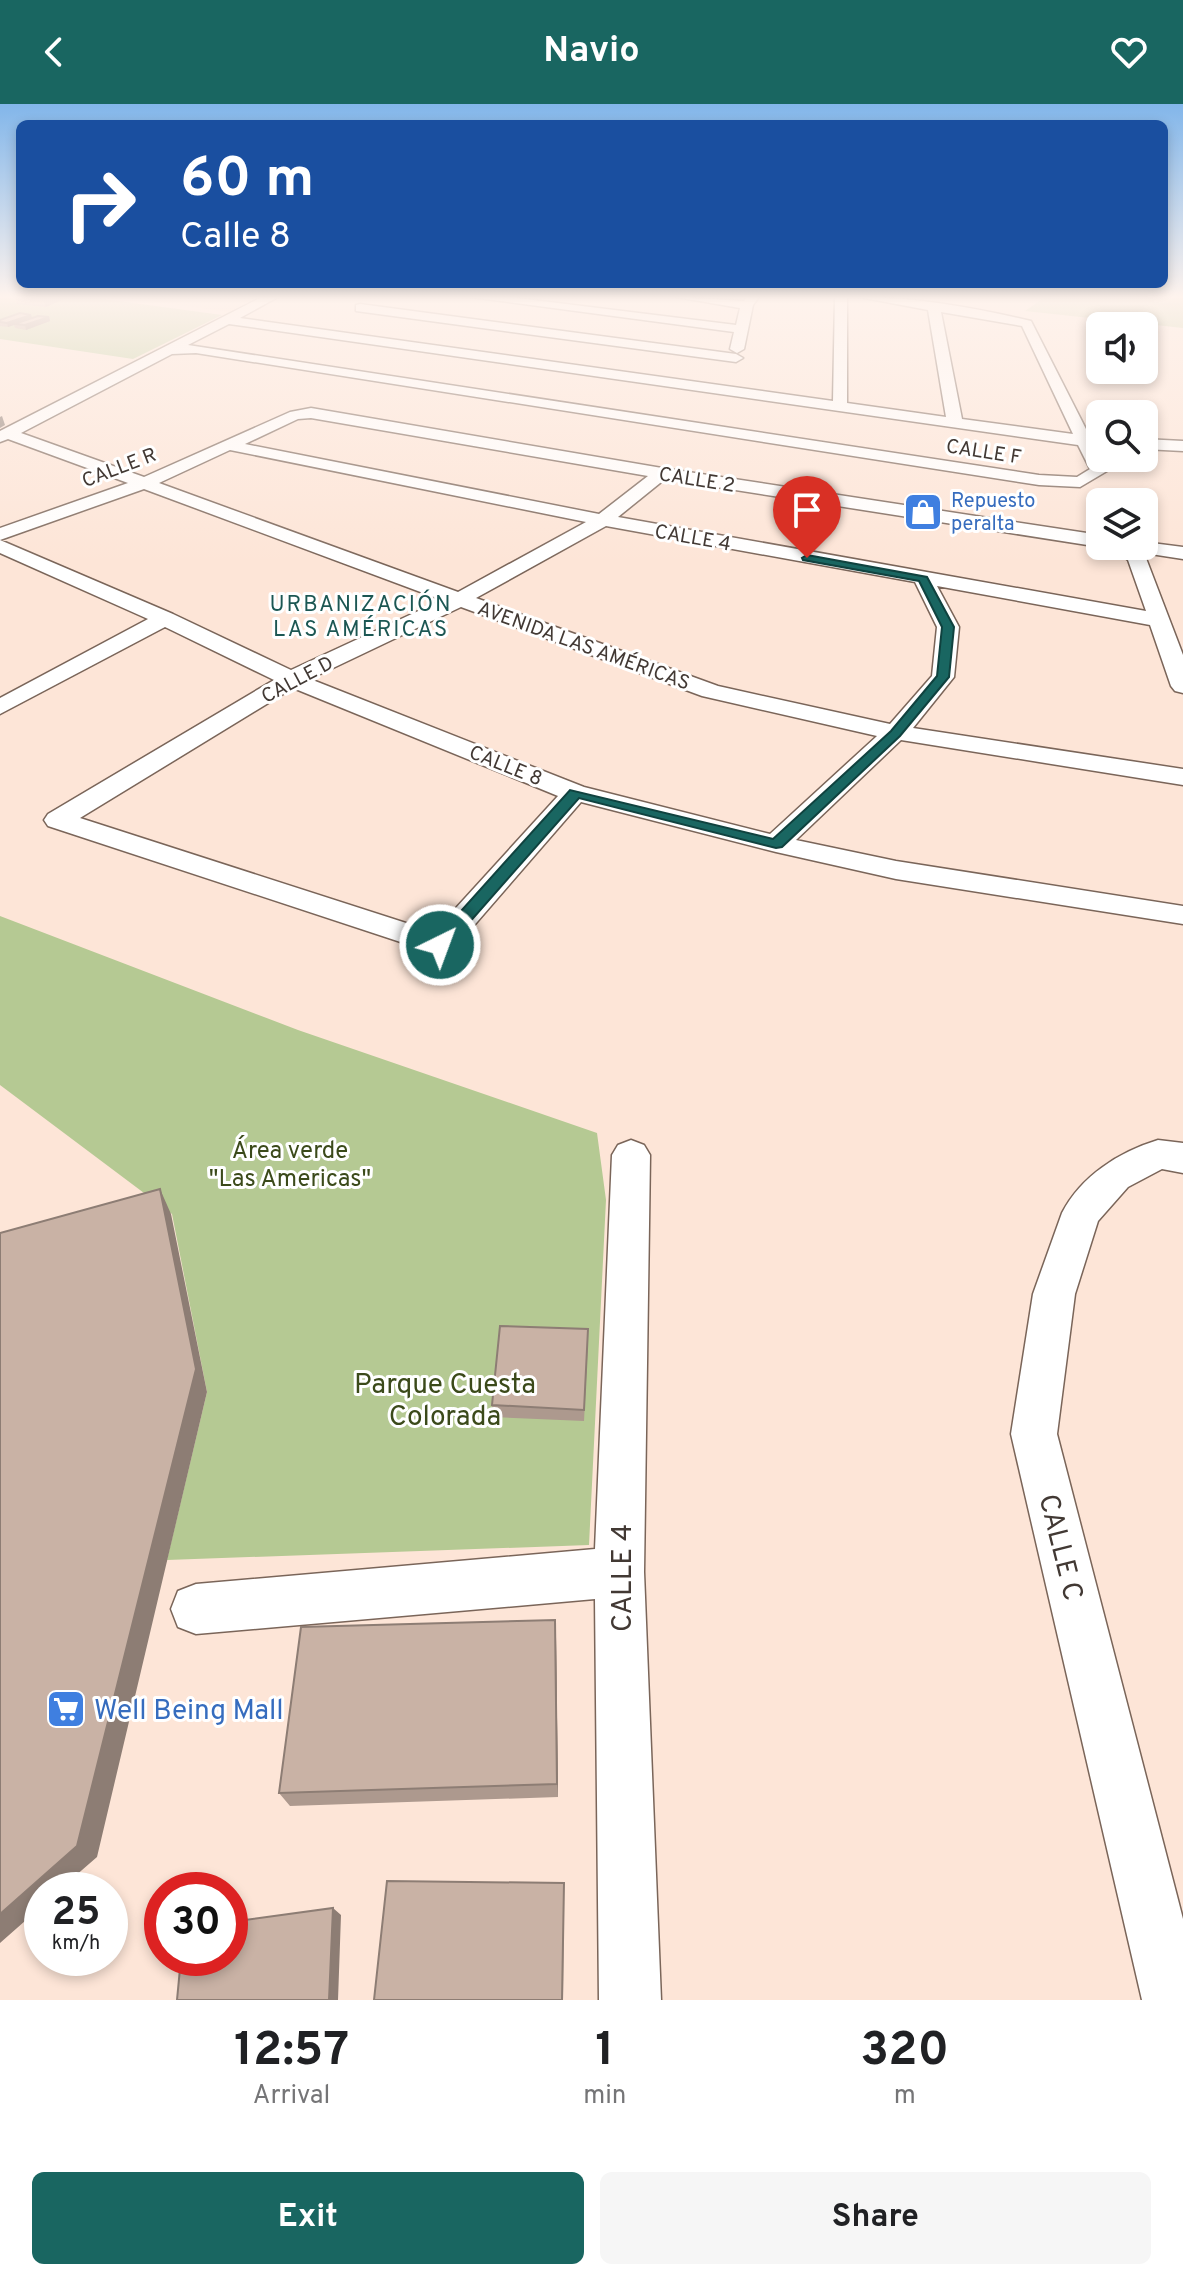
<!DOCTYPE html>
<meta charset="utf-8">
<style>
:root{--surface:#fff;--page:#f6f6f6;--text:#202124;--muted:#757577;--accent:#196661}
body{margin:0;font-family:Overpass,sans-serif;background:var(--page);color:var(--text);height:100vh;display:flex;flex-direction:column;font-size:30px;white-space:nowrap}
*{box-sizing:border-box;margin:0}
p{font-size:26px;color:var(--muted)}
.icon{flex:none;width:44px;height:44px;fill:none;stroke:currentColor;stroke-width:2;stroke-linecap:round;stroke-linejoin:round}
.map{position:relative;height:1896px;overflow:hidden}
.panel{display:flex;flex-direction:column;background:var(--surface);flex:1}
.panel>*{flex:none}
.top-card{position:absolute;left:16px;top:16px;width:1152px;height:168px;border-radius:12px;box-shadow:0 4px 12px #0003;background:#1a4fa0;color:#fff;overflow:hidden}
.tools{position:absolute;left:1086px;top:208px;display:grid;gap:16px}
.tools a{display:grid;place-items:center;width:72px;height:72px;border-radius:12px;background:var(--surface);box-shadow:0 4px 12px #0003;font-size:40px}
.speed{position:absolute;left:24px;top:1768px;display:flex;gap:16px;font-size:40px;font-weight:700;text-align:center}
.speed>*{display:grid;place-content:center;width:104px;height:104px;border-radius:50%;background:var(--surface);box-shadow:0 4px 12px #0003;line-height:1}
.speed small{font-size:20px;font-weight:400}
.speed .limit{border:12px solid #d22;background:#fff;color:#111}
.pin{position:absolute;display:grid;place-items:center;width:68px;height:68px;color:#fff;margin:-82px -34px;border-radius:50% 50% 50% 0;rotate:-45deg;box-shadow:0 0 8px #0007}
.pin .icon{rotate:45deg}
.me{position:absolute;width:88px;margin:-44px;rotate:42deg;stroke-linejoin:round;filter:drop-shadow(0 0 6px #0008)}
.turn{display:flex;align-items:center;gap:28px;height:168px;padding:0 32px;font-size:36px}
.turn .icon{width:104px;height:104px;stroke-width:2.5}
.turn b{display:block;font-size:56px;line-height:68px}
.eta{display:flex;justify-content:space-evenly;align-items:center;height:136px;text-align:center}
.eta b{font-size:48px;font-weight:700;line-height:56px}
.button{display:flex;gap:16px;margin-top:auto;padding:16px 32px}
.button a{flex:1;height:92px;border-radius:12px;background:var(--accent);color:#fff;font-size:32px;font-weight:700;line-height:92px;text-align:center}
.button a+a{background:var(--page);color:var(--text)}
header{display:flex;justify-content:space-between;align-items:center;height:104px;padding:0 32px;background:var(--accent);color:#fff;font-size:36px;font-weight:700}
.map>svg:first-child{display:block}
</style>
<header><svg class="icon" aria-label="back" viewBox="0 0 24 24"><path d="M15 5l-7 7 7 7"/></svg>Navio<svg class="icon" aria-label="heart" viewBox="0 0 24 24"><path d="M12 20l-8-8c-3-5 5-10 8-4 3-6 11-1 8 4z"/></svg></header>
<div class="map">
<svg width="1183" height="1896" viewBox="0 0 1183 1896">
<rect width="100%" height="100%" fill="#fde5d7"/>
<path fill="#f9d9c8" d="M120,193H257L229,208Z"/>
<path fill="#b5c993" d="M0,193H89L222,211L133,255L0,235Z
M1045,193L1183,194V224L1025,207Z
M0,812L298,926L597,1029L606,1096L589,1441L167,1456L207,1288L172,1110L0,981Z"/>
<g fill="none" stroke-linecap="round" stroke-linejoin="round">
<defs>
<path id="street" d="M262,193H278L240,214L833,297L835,193H847V299L946,313L928,206L859,193C917,193 976,204 1031,217L1090,333L1100,334V344L1095,343L1107,367L1080,383L1039,381L196,249L172,250L21,329L144,373L290,308L311,304L662,364L1100,431V442H1103L1100,443L665,375L618,413L1146,507L1128,456L1111,442H1144V438L1183,443V455L1144,449L1183,551V589L1175,587L1171,582L1150,521L937,482L959,523L954,573L913,624L1183,665V681L901,636L796,736L896,757L1183,802V820L896,775L776,748L581,698L451,848L440,851L48,722L44,716L48,710L274,576L165,523L0,610V594L148,515L0,449V436L173,510L291,566L442,496L144,385L0,436V424L128,379L8,335L0,338V327ZM941,208L1022,222L1073,330L962,315ZM229,220L1078,341L1090,365L1077,373L1039,371L188,241ZM311,314L648,372L599,410L245,340L298,315ZM230,346L586,418L458,488L159,379ZM606,422L915,478L937,523L932,572L890,620L718,582L476,494ZM461,503L702,592L877,632L770,730L584,683L310,575ZM293,584L558,692L434,828L80,714Z
M471,193H509L736,221L740,204L676,193L744,197L747,193H759L753,201L744,245L737,249L730,245L734,228Z
M360,200L736,250L743,254L736,258L356,207V201Z
M1144,335L1183,337V347L1144,345Z
M631,1036L644,1041L650,1051L644,1468L661,1896H599L595,1495L196,1530L178,1523L171,1505L178,1487L196,1480L595,1445L612,1051L618,1041Z
M1158,1036L1183,1039V1069L1162,1065L1128,1083L1098,1117L1075,1190L1057,1330L1183,1815V1896H1142L1011,1330L1033,1190L1062,1109C1081,1072 1119,1048 1158,1036Z"/>
</defs>
<use href="#street" stroke="#7a6559" stroke-width="3"/>
<use href="#street" fill="#fff" fill-rule="evenodd"/>
</g>
<path fill="#ad998e" d="M15,193H66V194L46,203L17,200Z
M49,213L50,217L26,226L15,224L14,221L8,223L0,222V216Z
M588,1238L584,1317L493,1313L492,1301Z
M556,1533L558,1693L290,1702L279,1689Z"/>
<path fill="#8d7d74" d="M47,193H66V194L46,203L43,195Z
M31,211L33,215L14,220V221L8,223L7,219Z
M49,213L50,217L26,226L25,221Z
M2,312L5,321L0,324V313Z
M160,1085L171,1110L207,1288L97,1753L59,1786H42V1802L0,1839V1810Z
M555,1516L556,1533L558,1693L557,1680Z
M564,1779L563,1896H562Z
M333,1804L341,1811L338,1896H329Z"/>
<path fill="#c9b2a5" stroke="#8d7d74" stroke-width="2" d="M20,209L31,211L7,219L0,218V216Z
M38,212L49,213L25,221L14,220Z
M160,1085L196,1265L77,1742L0,1810V1129Z
M500,1222L588,1225L584,1306L492,1301Z
M555,1516L557,1680L279,1689L301,1523Z
M387,1777L564,1779L562,1896H374Z
M333,1804L329,1896H177L181,1854H230V1818Z"/>
<linearGradient id="sky" x2="0" y2="1"><stop stop-color="#82b6ea"/><stop offset="0.42" stop-color="#fef3ed"/><stop offset="1" stop-color="#fef3ed" stop-opacity="0"/></linearGradient>
<rect width="1183" height="459" fill="url(#sky)"/>
<path fill="#196661" stroke="#10423f" stroke-width="2" d="M807,451L927,473L954,523L949,573L900,632L782,743L776,744L579,694L446,845H434L432,841L434,837L570,686L773,735L891,627L937,572L942,523L919,477L803,456L802,454Z"/>
<defs>
<symbol id="shop-square" viewBox="-11 -11 22 22"><rect x="-9" y="-9" width="18" height="18" rx="4" fill="#3f7fe0" stroke="#fff"/><path d="M-5-2.5h2.3a2.7 3.5 0 0 1 5.4 0H5L5.5 6h-11ZM-1.5-2.5h3a1.5 2.3 0 0 0-3 0Z" fill="#fff"/></symbol>
<symbol id="supermarket-square" viewBox="-11 -11 22 22"><rect x="-9" y="-9" width="18" height="18" rx="4" fill="#3f7fe0" stroke="#fff"/><path d="M-6-5.5h2.5l.6 2H6L4.5 2H-2.5L-4.4-4H-6ZM-1.5 3.2a1.3 1.3 0 1 0 .1 0ZM3 3.2a1.3 1.3 0 1 0 .1 0Z" fill="#fff"/></symbol>
</defs>
<g fill-rule="evenodd">
<use href="#shop-square" x="901" y="386" width="44" height="44"/>
<use href="#supermarket-square" x="44" y="1583" width="44" height="44"/>
</g>
<g text-anchor="middle" stroke-width="6" stroke-linejoin="round" paint-order="stroke">
<g font-size="20" fill="#423934" stroke="#fff">
<text transform="translate(984 347) rotate(9)" y="7">CALLE F</text>
<text transform="translate(119 363) rotate(-21)" y="7">CALLE R</text>
<text transform="translate(697 375) rotate(9)" y="7">CALLE 2</text>
<text transform="translate(693 433) rotate(10)" y="7">CALLE 4</text>
<text transform="translate(584 541) rotate(20)" y="7">AVENIDA LAS AMÉRICAS</text>
<text transform="translate(297 575) rotate(-28)" y="7">CALLE D</text>
<text transform="translate(506 661) rotate(22)" y="7">CALLE 8</text>
</g>
<g font-size="20" fill="#366cbe" stroke="#fff" text-anchor="start">
<text x="951" y="403">Repuesto<tspan x="951" dy="23">peralta</tspan></text>
</g>
<g font-size="22" letter-spacing="2" fill="#1c5753" stroke="#fff">
<text x="361" y="507">URBANIZACIÓN<tspan x="361" dy="25">LAS AMÉRICAS</tspan></text>
</g>
<g font-size="24" fill="#3b4a1a" stroke="#fff">
<text x="290" y="1054">Área verde<tspan x="290" dy="28">"Las Americas"</tspan></text>
</g>
<g font-size="28" fill="#3b4a1a" stroke="#fff">
<text x="445" y="1289">Parque Cuesta<tspan x="445" dy="32">Colorada</tspan></text>
</g>
<g font-size="28" fill="#423934" stroke="#fff">
<text transform="translate(1062 1443) rotate(76)" y="10">CALLE C</text>
<text transform="translate(621 1474) rotate(-90)" y="10">CALLE 4</text>
</g>
<g font-size="28" fill="#366cbe" stroke="#fff" text-anchor="start">
<text x="94" y="1615">Well Being Mall</text>
</g>
</g>
</svg>
<div class="tools">
<a><svg class="icon" aria-label="sound" viewBox="0 0 24 24"><path d="M4 9h4l5-4v14l-5-4H4zM17 9q2 3 0 6"/></svg></a>
<a><svg class="icon" aria-label="search" viewBox="0 0 24 24"><circle cx="10" cy="10" r="6"/><path d="M15 15l6 6"/></svg></a>
<a><svg class="icon" aria-label="layers" viewBox="0 0 24 24"><path d="M12 4l9 5-9 5-9-5zM3 14l9 5 9-5"/></svg></a>
</div>
<div class="speed"><div>25<small>km/h</small></div><div class="limit">30</div></div>
<div class="pin" style="left:807px;top:454px;background:#d93025"><svg class="icon" aria-label="arrive" viewBox="0 0 24 24"><path d="M6 21V4h12l-3 4 3 4H6"/></svg></div>
<svg class="me" style="left:440px;top:841px" viewBox="-20 -20 40 40"><circle r="17" fill="#196661" stroke="#fff" stroke-width="3"/><path d="M0-11L8 9 0 5-8 9z" fill="#fff"/></svg>
<div class="top-card">
<div class="turn"><svg class="icon" aria-label="right" viewBox="0 0 24 24"><path d="M7 20v-9h11M14 6l5 5-5 5"/></svg><div><b>60 m</b>Calle 8</div></div>
</div>
</div>
<section class="panel">
<div class="eta">
<div><b>12:57</b><p>Arrival</p></div>
<div><b>1</b><p>min</p></div>
<div><b>320</b><p>m</p></div>
</div>
<div class="button"><a>Exit</a><a>Share</a></div>
</section>
